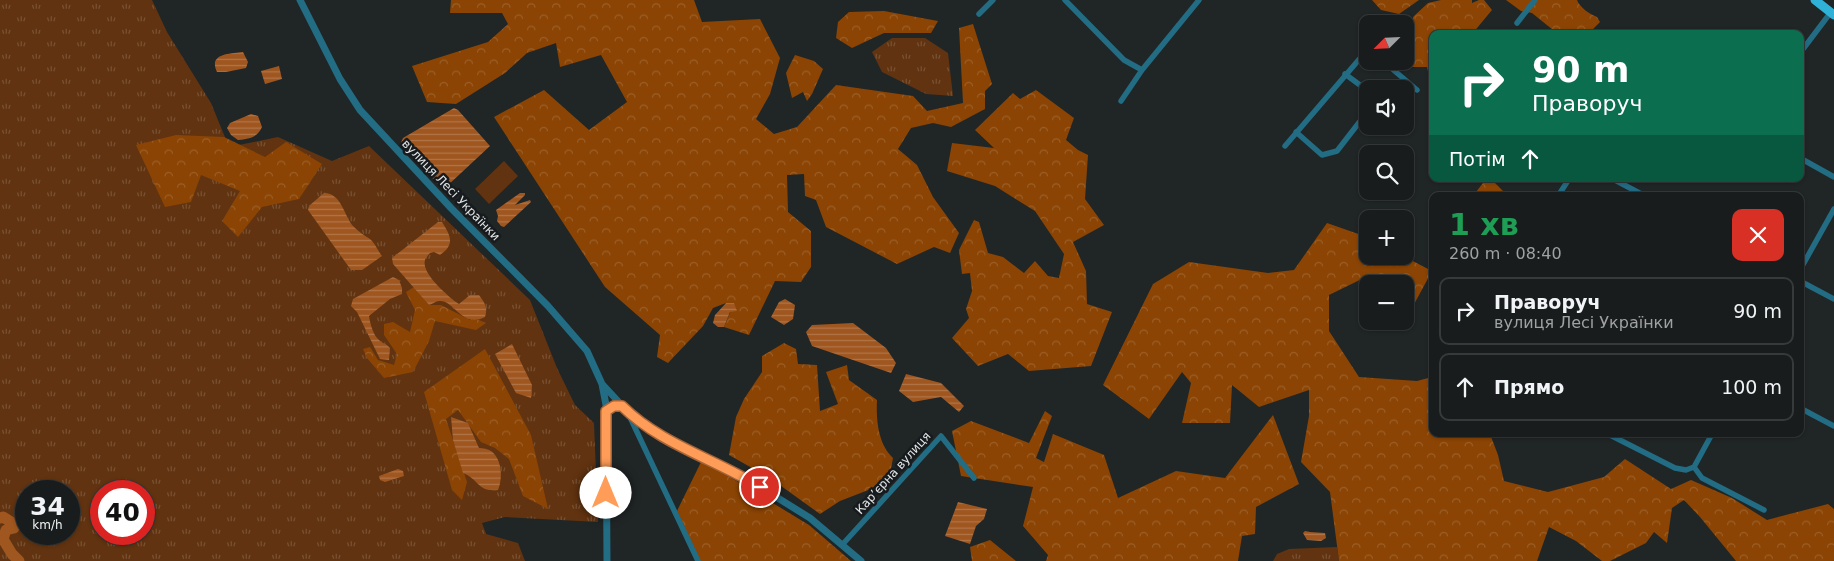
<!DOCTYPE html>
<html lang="uk">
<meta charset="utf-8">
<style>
:root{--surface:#181c1c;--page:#212525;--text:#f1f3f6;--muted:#9fa1a3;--line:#363a3b}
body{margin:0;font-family:"DejaVu Sans",sans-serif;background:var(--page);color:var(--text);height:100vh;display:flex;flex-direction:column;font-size:19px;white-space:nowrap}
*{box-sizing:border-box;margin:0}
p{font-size:16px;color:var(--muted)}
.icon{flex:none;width:28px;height:28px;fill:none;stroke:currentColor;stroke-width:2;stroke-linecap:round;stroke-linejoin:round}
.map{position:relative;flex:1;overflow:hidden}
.side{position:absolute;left:1429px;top:192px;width:375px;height:245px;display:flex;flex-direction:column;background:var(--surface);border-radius:10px;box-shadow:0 1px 4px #0004,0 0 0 1px var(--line)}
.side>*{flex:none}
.top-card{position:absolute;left:1429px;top:30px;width:375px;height:152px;border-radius:10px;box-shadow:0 1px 4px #0004,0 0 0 1px var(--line);background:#0b6e4f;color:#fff;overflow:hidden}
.needle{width:32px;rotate:246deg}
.controls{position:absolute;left:1359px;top:15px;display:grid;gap:10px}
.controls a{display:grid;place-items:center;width:55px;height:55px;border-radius:10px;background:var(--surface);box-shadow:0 1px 4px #0004,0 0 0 1px var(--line);font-size:25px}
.speed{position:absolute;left:15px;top:480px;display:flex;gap:10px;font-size:25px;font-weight:700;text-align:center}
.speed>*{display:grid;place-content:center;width:65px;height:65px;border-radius:50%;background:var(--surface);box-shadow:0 1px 4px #0004,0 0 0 1px var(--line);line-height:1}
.speed small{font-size:12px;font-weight:400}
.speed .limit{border:8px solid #d22;background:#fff;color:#111}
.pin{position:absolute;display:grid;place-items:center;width:42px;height:42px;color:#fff;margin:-21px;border:2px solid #fff;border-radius:50%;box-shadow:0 1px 5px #0007}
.me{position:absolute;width:55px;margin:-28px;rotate:0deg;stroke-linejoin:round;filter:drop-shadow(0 0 4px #0008)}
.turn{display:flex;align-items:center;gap:18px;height:105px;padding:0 20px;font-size:22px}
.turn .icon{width:65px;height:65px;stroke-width:2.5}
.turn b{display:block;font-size:35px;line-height:42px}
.then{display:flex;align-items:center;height:48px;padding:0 20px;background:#0003;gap:10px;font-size:19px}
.round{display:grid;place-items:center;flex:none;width:52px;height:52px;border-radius:10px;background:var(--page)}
.overview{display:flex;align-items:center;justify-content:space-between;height:85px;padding:0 20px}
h1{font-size:30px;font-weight:700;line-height:38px;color:#1e9e55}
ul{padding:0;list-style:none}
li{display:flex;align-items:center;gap:15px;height:68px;margin:0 10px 8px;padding:0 10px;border:2px solid var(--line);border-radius:10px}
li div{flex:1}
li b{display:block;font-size:19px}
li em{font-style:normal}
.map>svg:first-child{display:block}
</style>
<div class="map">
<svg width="1834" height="561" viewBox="0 0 1834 561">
<defs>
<pattern id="grass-tufts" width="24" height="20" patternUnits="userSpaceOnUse" patternTransform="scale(1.25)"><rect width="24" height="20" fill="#613310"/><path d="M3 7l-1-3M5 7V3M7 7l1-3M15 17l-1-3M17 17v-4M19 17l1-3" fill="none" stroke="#785133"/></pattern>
<pattern id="forest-crowns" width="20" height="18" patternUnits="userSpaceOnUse" patternTransform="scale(1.25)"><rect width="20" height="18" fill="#8b4403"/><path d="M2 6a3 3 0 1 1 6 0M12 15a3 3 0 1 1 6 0" fill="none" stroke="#9b5f28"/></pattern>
<pattern id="water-rules" width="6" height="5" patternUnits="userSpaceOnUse" patternTransform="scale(1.25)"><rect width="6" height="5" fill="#9f561f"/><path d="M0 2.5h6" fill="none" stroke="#b1764a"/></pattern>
</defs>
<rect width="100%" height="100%" fill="#202526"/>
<path fill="url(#grass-tufts)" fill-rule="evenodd" d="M0,0H152L167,32L211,103L229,147L278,137L332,161L369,146L530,300L557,368L575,405L594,423L598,522L505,517L482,523L486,534L518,543L525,561H0ZM26,491H69V534H26ZM101,491H144V534H101Z
M892,38H925L948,53L953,96L926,94L882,72L872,52Z
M1337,547L1339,561H1273L1277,554L1289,549Z"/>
<path fill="url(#forest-crowns)" d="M451,0H694L702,22L760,19L780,58L770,94L756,119L774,134L797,127L836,85L913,96L927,111L963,103L959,28L973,24L992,84L985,91V109L951,127L933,123L911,128L898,149L917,165L933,197L959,233L950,253L934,247L897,264L826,227L816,200L805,196L804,174L787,175L788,212L811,231V267L801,282L775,281L749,335L724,327L734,303H726L713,308L703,326L668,363L657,357L660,335L605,287L494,117L544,90L589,130L627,102L601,55L560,67L556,43L527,53L505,73L456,104L427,102L412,66L488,42L508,24L502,13H450Z
M1372,0H1419L1399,14L1381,10Z
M1441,0H1472V3L1479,0H1484L1492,10L1472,34H1442L1438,31L1435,34H1432V76H1429L1427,67H1405L1401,61H1405V24L1413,23V17L1428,3Z
M1506,0H1577C1580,8 1590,14 1597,17L1600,22L1593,29L1586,31V34H1558L1532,13L1521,11Z
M884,11L938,21L931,33H884L852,48L836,38L838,22L849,12Z
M795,55L814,61L823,69L812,94L807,101L803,92L792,98L786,73Z
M1036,90L1074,118L1066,140L1078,150L1088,155L1085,199L1104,225L1073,242L1086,271L1087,304L1112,312L1091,366L1029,371L1008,354L978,366L952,338L969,318L966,309L972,291L970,273L962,274L959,250L974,220L979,222L988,253L1003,257L1024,273L1035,261L1048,276L1059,278L1064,254L1035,211L995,186L947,171L952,143L994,148L975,130L1013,93L1020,99Z
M176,135L224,137L265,157L286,142L322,164L299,199L262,207L238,237L222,221L240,191L201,175L191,202L165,207L136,145Z
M1486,179H1491L1508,196H1473Z
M1327,223L1367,237L1368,256H1403L1432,271L1405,321V284H1374L1368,276L1329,295V331L1359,377L1417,381L1432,377V434H1490L1498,455L1504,481L1548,492L1604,477L1625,459L1671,489L1691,480L1732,498L1767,520L1828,504L1834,509V561H1736L1700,517L1684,500L1672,508L1667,543L1654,532L1646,543L1610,561H1602L1576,541L1549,527L1537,561H1339L1330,492L1301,462L1309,416V390L1259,407L1232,385L1230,423H1182L1191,383L1182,372L1149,419L1103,385L1153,284L1189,262L1268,273L1294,270Z
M414,287L429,305H441L470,320H479L486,323L476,330L435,321L429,341L413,372L384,378L367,358L363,349L370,347L378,360L394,365L397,354L384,335V324L393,322L410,332L415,310L406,292Z
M784,343L796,349L798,364L817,365L820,411L838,404L826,372L847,365L849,380L877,400C876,420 878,444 893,458L890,474L871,489L840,501L820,514L770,478L729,455L736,417L744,399L762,372V356Z
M485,349L531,435L548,509L523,496L509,459L495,448L481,442L458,410L446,419L467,482L462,500L452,490L424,392Z
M1045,411L1052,416L1036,458L1044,462L1053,434L1104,455L1118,498L1176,471L1225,478L1273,415L1299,484L1256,507L1255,534L1242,536L1238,561H1046L1048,555L1023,526L1033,487L961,476L952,431L971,421L1029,443Z
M702,460L809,525L851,561H700L677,511Z
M990,540L1016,561H972L970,547Z"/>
<path fill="#613310" d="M504,161L518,176L489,204L475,189Z"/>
<path fill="url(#water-rules)" d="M243,52L248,62L246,68L226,72H217C208,53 230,54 243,52Z
M279,66L282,79L265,84L261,71Z
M454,108L458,110L490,146L446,187H441L400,145L403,138Z
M251,114L258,116L262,127C257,138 249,139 238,140L231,135L227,128L230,123Z
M324,193C342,193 344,217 354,227C359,232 365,236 370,239C375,243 378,251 382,256L362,270H351L308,210L310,205Z
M520,193H525V195L515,205L530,200L531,202L504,227L501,226L497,221L498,216L496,210Z
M438,222H442C450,235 456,244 440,255L434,252L430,253C429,254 425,259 425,260C421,273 447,295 456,302L459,304L470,295H479C485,303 488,308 485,317C462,329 454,299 439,301C436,301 433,304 429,305L393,264L392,258Z
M393,277L399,280L402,288V294L390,299L369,316C370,323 373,335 379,340C383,344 386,343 390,348L389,360L380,359L357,312L351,306L353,299Z
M785,299L795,305L793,319L784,325L771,317L779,302Z
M726,303H734L737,311L730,312L724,327H718L713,323L715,315Z
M853,323L886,348L896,363L891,373L812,346L806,332L812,325Z
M512,344L532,385L531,398L516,393L495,354Z
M906,374L941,383L964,406L959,412L941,397L913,402L899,391Z
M451,417L468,423L479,448C483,448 488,449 491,451C502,459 503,478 498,490C477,492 480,480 463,473L453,440Z
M398,469L403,471L404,476L385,482L380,480L379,476Z
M958,502L987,509L984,519L976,526L970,544L945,536Z
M1305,531L1310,532L1325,533L1326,538L1321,541L1307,540L1303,533Z"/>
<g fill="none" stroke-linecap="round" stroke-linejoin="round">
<path stroke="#9f561f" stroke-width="11" d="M0,518L3,517L11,522L14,528L6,530L3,539L12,554L19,561"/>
<path stroke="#226c84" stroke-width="5.5" d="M1065,0L1124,60L1142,70
M979,14L993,0
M1517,23L1535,0
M1800,53L1831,12
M1383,61L1417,90
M1345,74L1368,91
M1121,101L1142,70L1199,0
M1296,132L1322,155L1337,151L1368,111
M1285,146L1368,49
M1800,158L1834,177
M1613,179L1645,196
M1558,196L1569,179
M1800,270L1834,209
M1800,281L1834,299
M1800,408L1834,426
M628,413L698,561
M1608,434L1675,468L1686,470L1694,467L1712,434
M1694,467L1702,478L1764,510
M842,545L941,436L974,478"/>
<path stroke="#226c84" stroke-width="7" d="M300,0L340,79L360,110L451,208L548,306L587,351L602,384L606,405L607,561
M603,385L627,411L646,426L704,459L744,477L810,518L861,561"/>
<path stroke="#30b1d8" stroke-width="9" d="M1815,0L1834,15"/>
</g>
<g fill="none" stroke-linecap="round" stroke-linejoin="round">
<defs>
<path id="route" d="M606,493V411L614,406H622C660,444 715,459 760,487"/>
</defs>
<use href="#route" stroke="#a56539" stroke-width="12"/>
<use href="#route" stroke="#fe9c58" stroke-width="9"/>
</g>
<g text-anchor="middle" stroke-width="5" stroke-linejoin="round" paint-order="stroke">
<g font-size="12" fill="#e3e6e7" stroke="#171b1d">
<text transform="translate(451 190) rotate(46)" y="4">вулиця Лесі Українки</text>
<text transform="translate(893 473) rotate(-48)" y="4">Карʼєрна вулиця</text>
</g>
</g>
</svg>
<div class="controls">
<a><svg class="needle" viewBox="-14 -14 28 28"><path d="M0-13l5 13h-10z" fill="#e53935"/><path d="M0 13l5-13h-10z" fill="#9fa1a3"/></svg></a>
<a><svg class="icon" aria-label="sound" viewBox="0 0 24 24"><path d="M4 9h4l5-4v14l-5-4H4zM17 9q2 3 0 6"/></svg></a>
<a><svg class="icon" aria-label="search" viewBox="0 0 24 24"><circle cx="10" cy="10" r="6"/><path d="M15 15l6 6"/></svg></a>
<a>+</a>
<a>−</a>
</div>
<div class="speed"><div>34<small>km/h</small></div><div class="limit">40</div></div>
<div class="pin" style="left:760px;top:487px;background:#d93025"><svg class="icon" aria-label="arrive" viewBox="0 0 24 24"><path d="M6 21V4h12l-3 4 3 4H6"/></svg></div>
<svg class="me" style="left:606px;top:493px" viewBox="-20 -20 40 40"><circle r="19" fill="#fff"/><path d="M0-13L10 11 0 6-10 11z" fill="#fe9c58"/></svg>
<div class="top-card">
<div class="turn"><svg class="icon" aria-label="right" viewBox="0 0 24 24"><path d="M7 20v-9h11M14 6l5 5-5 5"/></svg><div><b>90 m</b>Праворуч</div></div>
<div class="then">Потім<svg class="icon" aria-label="ahead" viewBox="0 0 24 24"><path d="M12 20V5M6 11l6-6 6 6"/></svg></div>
</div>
<section class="side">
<div class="overview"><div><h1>1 хв</h1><p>260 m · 08:40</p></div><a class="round" style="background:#d93025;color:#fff"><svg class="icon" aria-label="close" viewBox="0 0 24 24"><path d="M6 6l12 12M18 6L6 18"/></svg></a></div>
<ul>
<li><svg class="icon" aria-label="right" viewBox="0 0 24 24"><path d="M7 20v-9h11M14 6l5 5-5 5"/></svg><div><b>Праворуч</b><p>вулиця Лесі Українки</p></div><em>90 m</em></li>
<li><svg class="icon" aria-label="ahead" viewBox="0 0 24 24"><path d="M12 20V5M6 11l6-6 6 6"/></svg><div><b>Прямо</b></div><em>100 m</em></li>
</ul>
</section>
</div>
